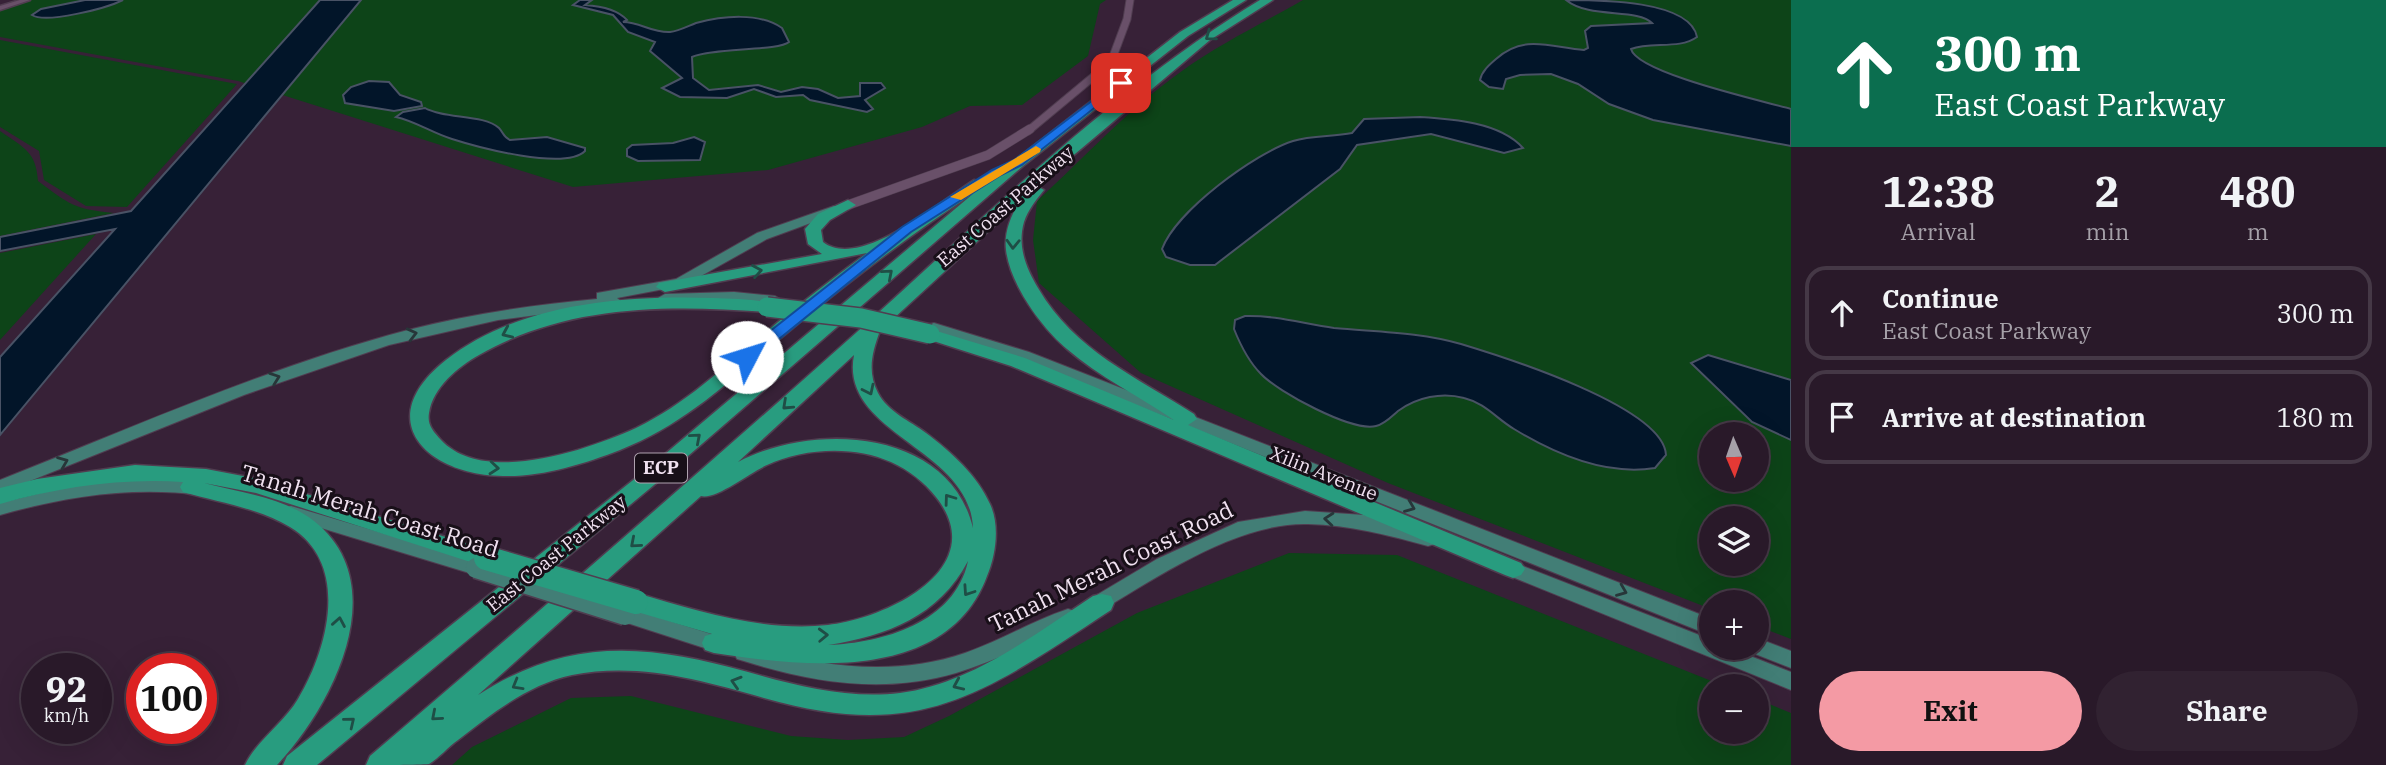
<!DOCTYPE html>
<meta charset="utf-8">
<style>
:root{--surface:#291929;--page:#312231;--text:#f1f3f6;--muted:#a5a0a8;--line:#453846;--accent:#f49aa4}
body{margin:0;font-family:"IBM Plex Serif",serif;background:var(--page);color:var(--text);height:100vh;display:flex;flex-direction:column;font-size:26px;white-space:nowrap}
*{box-sizing:border-box;margin:0}
p{font-size:23px;color:var(--muted)}
.icon{flex:none;width:38px;height:38px;fill:none;stroke:currentColor;stroke-width:2;stroke-linecap:round;stroke-linejoin:round}
.map{position:relative;flex:1;overflow:hidden}
.drawer{display:flex;flex-direction:column;background:var(--surface);width:595px}
.drawer>*{flex:none}
.banner{background:#0b6e4f;color:#fff;overflow:hidden}
.needle{width:46px;rotate:178deg}
.fabs{position:absolute;left:1699px;top:422px;display:grid;gap:14px}
.fabs a{display:grid;place-items:center;width:70px;height:70px;border-radius:50%;background:var(--surface);box-shadow:0 7px 28px #0002,0 0 0 2px var(--line);font-size:35px}
.speed{position:absolute;left:21px;top:653px;display:flex;gap:14px;font-size:35px;font-weight:700;text-align:center}
.speed>*{display:grid;place-content:center;width:91px;height:91px;border-radius:50%;background:var(--surface);box-shadow:0 7px 28px #0002,0 0 0 2px var(--line);line-height:1}
.speed small{font-size:18px;font-weight:400}
.speed .limit{border:10px solid #d22;background:#fff;color:#111}
.pin{position:absolute;display:grid;place-items:center;width:60px;height:60px;color:#fff;margin:-30px;border-radius:14px;box-shadow:0 4px 10px #0006}
.me{position:absolute;width:77px;margin:-38px;rotate:50deg;stroke-linejoin:round;filter:drop-shadow(0 0 5px #0008)}
.turn{display:flex;align-items:center;gap:24px;height:147px;padding:0 28px;font-size:32px}
.turn .icon{width:91px;height:91px;stroke-width:2.5}
.turn b{display:block;font-size:49px;line-height:60px}
.eta{display:flex;justify-content:space-evenly;align-items:center;height:119px;text-align:center}
.eta b{font-size:42px;font-weight:700;line-height:49px}
.primary-button{display:flex;gap:14px;margin-top:auto;padding:14px 28px}
.primary-button a{flex:1;height:80px;border-radius:42px;background:var(--accent);color:#111;font-size:28px;font-weight:700;line-height:80px;text-align:center}
.primary-button a+a{background:var(--page);color:var(--text)}
ul{padding:0;list-style:none}
li{display:flex;align-items:center;gap:21px;height:94px;margin:0 14px 10px;padding:0 14px;border:4px solid var(--line);border-radius:21px}
li div{flex:1}
li b{display:block;font-size:26px}
li em{font-style:normal}
main{display:flex;flex:1;min-height:0}
.map>svg:first-child{display:block}
</style>
<main>
<div class="map">
<svg width="1791" height="765" viewBox="0 0 1791 765">
<rect width="100%" height="100%" fill="#372137"/>
<path fill="#0d4418" fill-rule="evenodd" d="M23,0H1106L1100,4L1088,56L1022,105L970,106L922,127L768,170L573,187L238,81L0,37V8Z
M1303,0H1791V639L1757,626V602H1712L1711,609L1388,483L1141,373L1039,283L1033,240L1037,201C1085,157 1128,109 1182,71C1219,44 1263,23 1303,0ZM1712,434H1757V480H1712ZM1712,518H1757V564H1712Z
M0,40L237,84L127,207L86,206L44,180L39,151L0,127Z
M0,131C24,148 36,151 38,181C70,205 74,209 114,213L0,236Z
M96,234L0,340V253Z
M1289,553L1397,555L1724,686H1712V732H1757V699L1791,713V765H452L472,747L571,698L631,696L791,736L848,740L904,737L949,716L1137,613Z"/>
<path fill="#021529" stroke="#495265" stroke-width="2" d="M85,0H123C107,8 46,24 32,15L41,9Z
M320,0H361L0,435V357L115,229L0,251V237L131,211Z
M580,0H592L585,5C600,6 617,9 627,20L623,22C640,22 652,33 670,32C679,31 688,26 696,23C722,16 759,12 782,28L789,42C779,51 711,48 692,57L693,78L709,90L758,85L781,92L802,87L818,89L838,98L860,96V83H881L885,88L865,100L873,109L867,112L810,100L803,95L776,97L754,89L727,98L680,97L662,88L682,78L650,51L655,42L628,32L613,15L573,5Z
M1566,0C1600,0 1690,0 1697,37C1679,50 1651,41 1631,49C1637,73 1763,101 1791,109V146L1653,120L1609,104L1578,84L1551,74L1520,75L1506,79L1503,89L1489,87L1480,80C1482,71 1489,65 1496,59C1524,34 1550,47 1584,50L1588,48L1585,31L1591,26L1652,23C1637,8 1589,19 1566,0Z
M369,81L389,82L400,95L421,102L422,106L394,111L345,103L343,95L351,87Z
M425,108C444,119 484,114 499,128C503,132 503,137 510,140L547,137L585,148V151C565,171 477,147 452,139C432,133 415,121 396,117L403,112Z
M1420,117C1452,119 1500,122 1523,148L1504,153L1431,134L1357,145L1340,169L1215,265H1190L1166,257L1162,249C1176,211 1255,153 1293,141C1312,135 1333,137 1352,133L1364,119Z
M694,137L705,142L700,160L638,161L627,156V149L632,145L673,143Z
M1245,316C1276,315 1304,324 1334,328C1377,332 1420,332 1461,344C1504,357 1664,407 1666,455L1655,468C1606,476 1555,454 1514,429C1497,419 1485,403 1464,398C1442,392 1417,397 1398,411C1392,416 1385,424 1376,426C1352,432 1278,392 1261,374C1249,362 1240,344 1234,329L1235,320Z
M1708,355L1791,380V440L1752,422L1691,363Z"/>
<g fill="none" stroke-linecap="round" stroke-linejoin="round">
<defs>
<path id="minor-far1" d="M1028,131L1111,62L1127,19L1130,0"/>
<path id="minor" d="M848,205L988,155L1030,129"/>
<path id="tertiary" d="M20,0H30L0,10V6Z"/>
<path id="primary" d="M834,206L838,207V213L767,239L685,285L617,298L621,301L614,305L498,320L389,345L244,395L0,493V480C134,427 268,367 408,330C470,314 533,305 597,299V293L676,279L757,233Z
M734,292L775,296L782,300L775,304L734,300L665,302L658,298L665,294Z
M934,323L1029,352L1712,619V636L1019,358L929,330L927,327L929,324Z
M125,479C152,479 181,477 207,485L210,489L207,493L201,495C132,486 67,496 0,515V503L74,485Z
M291,506L483,563L486,568L483,573L476,575L285,517L282,512L285,507Z
M1305,511L1364,515L1435,534L1437,539L1435,544L1428,546C1388,535 1349,525 1308,524C1238,522 1157,577 1099,612L1092,615L1085,612L1082,607L1085,602L1157,559L1238,522Z
M1502,558L1712,640V648H1730L1791,672V690L1495,570L1492,565L1495,560Z
M625,607L730,640L733,646L730,652L723,654L618,620L615,615L618,610Z
M1068,609L1075,611L1078,617L1075,623C1036,640 997,661 956,673C885,694 813,683 744,661L737,659L734,653L737,647L744,645C816,666 892,678 965,653C1000,641 1032,621 1068,609Z
M1757,638L1791,651V668L1750,652L1748,648H1757Z"/>
<path id="motorway" d="M1233,0H1246L1188,36L1023,166L666,475L317,765H283L287,756L652,465L974,193C911,234 851,280 794,327C738,373 689,423 620,450C584,464 542,477 503,476C427,475 370,420 446,360C518,303 625,295 713,298C733,299 754,299 773,303L776,307L767,312C668,305 568,304 479,355C458,367 433,387 429,413C427,425 433,431 441,440C484,486 587,450 636,428C686,404 725,366 767,331C800,304 833,278 867,253L665,292L656,287L659,283L822,254L808,244L805,229L818,214L848,200L856,205L830,220L821,230L823,242C860,271 941,201 974,180L986,183L1180,32Z
M1260,0H1273L1210,40L1037,186L1044,190C1036,200 1028,210 1024,222C1017,246 1026,268 1038,288C1075,351 1135,376 1194,414L1197,419L1188,425L1521,563L1525,569L1521,575L1513,578L1505,575L1011,366L924,338L921,334L924,330L930,329L1025,358L1174,420C1139,396 1099,377 1067,349C1041,327 1010,284 1006,250C1004,233 1010,218 1018,204L880,331C872,352 867,372 878,393C888,412 910,421 926,433C951,452 977,475 990,504C1000,525 996,555 987,576C947,684 803,667 714,653L705,650L702,643L705,636L712,634L627,609L624,602L627,595L636,593C699,611 762,632 828,625C885,619 993,569 936,497C924,482 909,470 891,462C854,445 803,448 767,465C751,472 716,500 701,496L478,695C569,636 648,644 748,672C797,686 848,699 900,693C971,684 1035,634 1093,596L1102,594L1111,596L1114,603L1111,610C984,693 921,743 764,698C700,680 638,662 572,675C529,684 491,714 458,740C448,747 439,758 429,764C419,765 380,765 366,765L370,756C534,616 697,475 857,332C986,216 1112,90 1260,0ZM854,355C839,434 970,448 973,528C949,428 813,422 738,462ZM968,561C955,623 882,643 828,645C887,636 939,616 968,561Z
M135,465L206,469L258,479L494,552L498,558L494,564L486,567L256,493L204,483C239,492 285,498 314,521C395,585 332,707 277,765H245C257,740 284,723 298,699C328,649 351,564 290,527C258,508 218,502 183,492L180,487L183,482C121,478 60,487 0,504V488L37,479Z"/>
</defs>
<use href="#minor-far1" stroke="#503d50" stroke-width="9"/>
<use href="#minor" stroke="#503d50" stroke-width="10"/>
<use href="#tertiary" stroke="#503d50" stroke-width="3"/>
<use href="#primary" stroke="#503d50" stroke-width="2"/>
<use href="#motorway" stroke="#503d50" stroke-width="3"/>
<use href="#minor-far1" stroke="#695069" stroke-width="7"/>
<use href="#minor" stroke="#695069" stroke-width="9"/>
<use href="#tertiary" fill="#695069" fill-rule="evenodd"/>
<use href="#primary" fill="#427e76" fill-rule="evenodd"/>
<use href="#motorway" fill="#289c7f" fill-rule="evenodd"/>
<defs>
<path id="primary-bridge" d="M476,568L625,615"/>
<path id="motorway-bridge-far1" d="M767,307L861,318L930,334"/>
<path id="motorway-bridge" d="M486,558L636,602"/>
</defs>
<use href="#primary-bridge" stroke="#503d50" stroke-width="23" stroke-linecap="butt"/>
<use href="#motorway-bridge-far1" stroke="#503d50" stroke-width="22" stroke-linecap="butt"/>
<use href="#motorway-bridge" stroke="#503d50" stroke-width="27" stroke-linecap="butt"/>
<use href="#primary-bridge" stroke="#427e76" stroke-width="20"/>
<use href="#motorway-bridge-far1" stroke="#289c7f" stroke-width="19"/>
<use href="#motorway-bridge" stroke="#289c7f" stroke-width="24"/>
</g>
<defs><path id="oneway-chevron" d="M-2-3.5L2.5 0L-2 3.5" fill="none" stroke-width="1.6" stroke-linecap="round" stroke-linejoin="round" transform="scale(1.75)"/></defs>
<g stroke="#1f4e46">
<use href="#oneway-chevron" transform="translate(1210 36) rotate(144)"/>
<use href="#oneway-chevron" transform="translate(1013 244) rotate(92)"/>
<use href="#oneway-chevron" transform="translate(757 271) rotate(-10)"/>
<use href="#oneway-chevron" transform="translate(888 274) rotate(-41)"/>
<use href="#oneway-chevron" transform="translate(507 333) rotate(156)"/>
<use href="#oneway-chevron" transform="translate(869 390) rotate(64)"/>
<use href="#oneway-chevron" transform="translate(787 405) rotate(137)"/>
<use href="#oneway-chevron" transform="translate(696 438) rotate(-41)"/>
<use href="#oneway-chevron" transform="translate(494 468) rotate(5)"/>
<use href="#oneway-chevron" transform="translate(949 499) rotate(-126)"/>
<use href="#oneway-chevron" transform="translate(635 543) rotate(139)"/>
<use href="#oneway-chevron" transform="translate(968 591) rotate(124)"/>
<use href="#oneway-chevron" transform="translate(339 622) rotate(-80)"/>
<use href="#oneway-chevron" transform="translate(823 635) rotate(-2)"/>
<use href="#oneway-chevron" transform="translate(736 682) rotate(-163)"/>
<use href="#oneway-chevron" transform="translate(517 685) rotate(150)"/>
<use href="#oneway-chevron" transform="translate(958 685) rotate(156)"/>
<use href="#oneway-chevron" transform="translate(436 716) rotate(139)"/>
<use href="#oneway-chevron" transform="translate(350 722) rotate(-39)"/>
</g>
<g stroke="#273639">
<use href="#oneway-chevron" transform="translate(412 334) rotate(-14)"/>
<use href="#oneway-chevron" transform="translate(275 378) rotate(-20)"/>
<use href="#oneway-chevron" transform="translate(63 462) rotate(-22)"/>
<use href="#oneway-chevron" transform="translate(1410 507) rotate(22)"/>
<use href="#oneway-chevron" transform="translate(1329 519) rotate(-175)"/>
<use href="#oneway-chevron" transform="translate(1622 591) rotate(22)"/>
</g>
<path fill="#1a73e8" stroke="#114b97" stroke-width="2" d="M1118,81L1126,83L1022,165L1001,175L911,232L752,361H741V354L902,227L992,170L1014,160Z"/>
<path fill="#f59e0b" d="M1036,146L1041,149L1040,152L961,200L950,197Z"/>
<g text-anchor="middle" stroke-width="6" stroke-linejoin="round" paint-order="stroke">
<rect fill="#180f18" stroke="#afa2af" stroke-width="2" x="635" y="453.5" width="52" height="29" rx="5"/>
<g font-size="18" font-weight="bold" fill="#f0e1f0">
<text x="661" y="474">ECP</text>
</g>
<g font-size="19" fill="#f0e1f0" stroke="#180f18">
<text transform="translate(1005 206) rotate(-41)" y="7">East Coast Parkway</text>
<text transform="translate(1324 473) rotate(22)" y="7">Xilin Avenue</text>
<text transform="translate(556 553) rotate(-39)" y="7">East Coast Parkway</text>
</g>
<g font-size="23" fill="#f0e1f0" stroke="#180f18">
<text transform="translate(370 511) rotate(17)" y="8">Tanah Merah Coast Road</text>
<text transform="translate(1111 567) rotate(-26)" y="8">Tanah Merah Coast Road</text>
</g>
</g>
</svg>
<div class="fabs">
<a><svg class="needle" viewBox="-14 -14 28 28"><path d="M0-13l5 13h-10z" fill="#e53935"/><path d="M0 13l5-13h-10z" fill="#a5a0a8"/></svg></a>
<a><svg class="icon" aria-label="layers" viewBox="0 0 24 24"><path d="M12 4l9 5-9 5-9-5zM3 14l9 5 9-5"/></svg></a>
<a>+</a>
<a>−</a>
</div>
<div class="speed"><div>92<small>km/h</small></div><div class="limit">100</div></div>
<div class="pin" style="left:1121px;top:83px;background:#d93025"><svg class="icon" aria-label="arrive" viewBox="0 0 24 24"><path d="M6 21V4h12l-3 4 3 4H6"/></svg></div>
<svg class="me" style="left:747px;top:357px" viewBox="-20 -20 40 40"><circle r="19" fill="#fff"/><path d="M0-13L10 11 0 6-10 11z" fill="#1a73e8"/></svg>
</div>
<section class="drawer">
<div class="banner">
<div class="turn"><svg class="icon" aria-label="ahead" viewBox="0 0 24 24"><path d="M12 20V5M6 11l6-6 6 6"/></svg><div><b>300 m</b>East Coast Parkway</div></div>
</div>
<div class="eta">
<div><b>12:38</b><p>Arrival</p></div>
<div><b>2</b><p>min</p></div>
<div><b>480</b><p>m</p></div>
</div>
<ul>
<li><svg class="icon" aria-label="ahead" viewBox="0 0 24 24"><path d="M12 20V5M6 11l6-6 6 6"/></svg><div><b>Continue</b><p>East Coast Parkway</p></div><em>300 m</em></li>
<li><svg class="icon" aria-label="arrive" viewBox="0 0 24 24"><path d="M6 21V4h12l-3 4 3 4H6"/></svg><div><b>Arrive at destination</b></div><em>180 m</em></li>
</ul>
<div class="primary-button"><a>Exit</a><a>Share</a></div>
</section>
</main>
